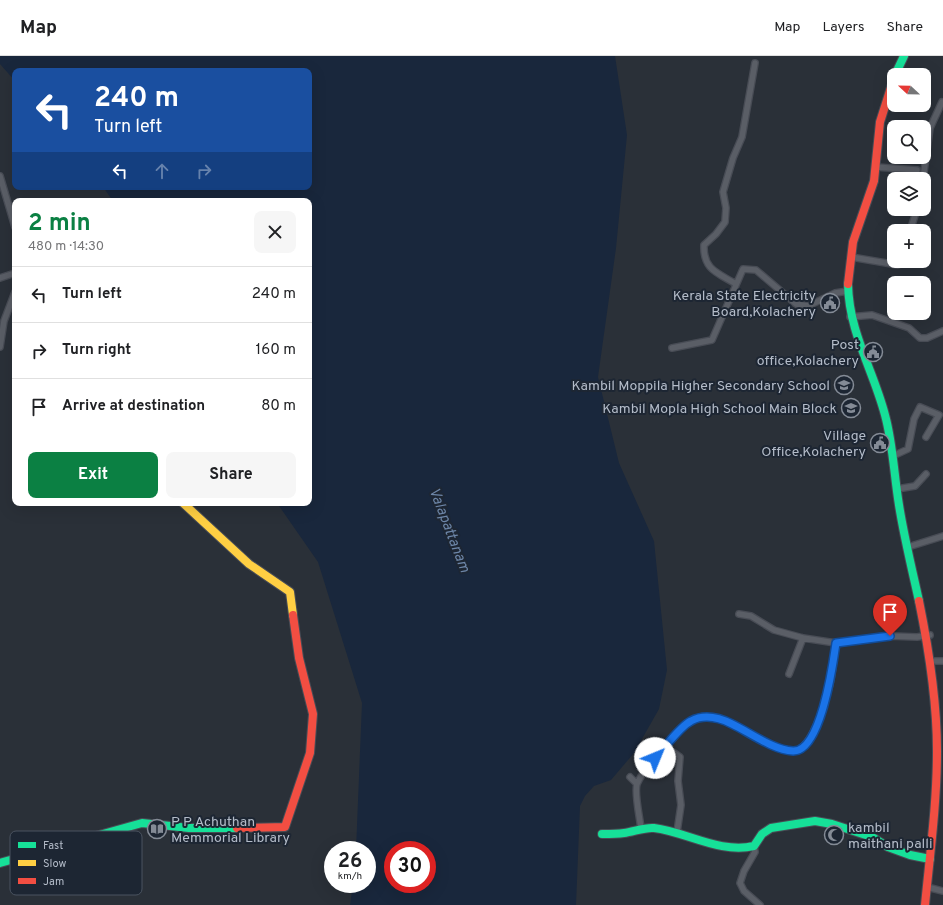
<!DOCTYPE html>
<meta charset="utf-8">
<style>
:root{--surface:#fff;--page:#f6f6f6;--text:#202124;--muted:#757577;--line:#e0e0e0;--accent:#0b8043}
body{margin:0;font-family:Overpass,sans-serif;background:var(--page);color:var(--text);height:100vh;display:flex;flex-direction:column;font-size:15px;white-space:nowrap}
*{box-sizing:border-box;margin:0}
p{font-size:13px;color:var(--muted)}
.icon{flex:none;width:22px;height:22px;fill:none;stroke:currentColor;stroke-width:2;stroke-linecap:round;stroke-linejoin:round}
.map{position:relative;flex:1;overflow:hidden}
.details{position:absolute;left:12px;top:142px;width:300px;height:308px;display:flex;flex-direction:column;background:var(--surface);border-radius:8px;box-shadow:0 4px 16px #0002}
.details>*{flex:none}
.hud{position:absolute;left:12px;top:12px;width:300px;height:122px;border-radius:8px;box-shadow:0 4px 16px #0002;background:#1a4fa0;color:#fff;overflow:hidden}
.needle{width:26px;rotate:292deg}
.tools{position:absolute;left:887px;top:12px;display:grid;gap:8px}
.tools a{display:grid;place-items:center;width:44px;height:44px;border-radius:8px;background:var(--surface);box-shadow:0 4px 16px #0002;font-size:20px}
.speed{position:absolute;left:324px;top:785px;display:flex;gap:8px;font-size:20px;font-weight:700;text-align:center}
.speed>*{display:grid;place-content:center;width:52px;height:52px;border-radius:50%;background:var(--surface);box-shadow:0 4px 16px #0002;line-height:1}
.speed small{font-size:10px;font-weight:400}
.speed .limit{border:6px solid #d22;background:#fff;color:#111}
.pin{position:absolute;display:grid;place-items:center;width:34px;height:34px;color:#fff;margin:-41px -17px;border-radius:50% 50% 50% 0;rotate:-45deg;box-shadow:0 0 4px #0007}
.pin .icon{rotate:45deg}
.me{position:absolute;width:44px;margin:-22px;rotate:45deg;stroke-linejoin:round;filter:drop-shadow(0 0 3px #0008)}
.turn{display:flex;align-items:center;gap:14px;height:84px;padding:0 16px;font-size:18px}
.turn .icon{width:52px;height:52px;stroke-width:2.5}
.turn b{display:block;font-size:28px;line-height:34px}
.lanes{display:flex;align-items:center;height:38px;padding:0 16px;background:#0003;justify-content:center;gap:20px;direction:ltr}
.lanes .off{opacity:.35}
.round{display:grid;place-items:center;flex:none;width:42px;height:42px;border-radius:8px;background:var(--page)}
.overview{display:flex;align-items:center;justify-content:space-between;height:68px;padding:0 16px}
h1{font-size:24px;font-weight:700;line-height:30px;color:var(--accent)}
.action{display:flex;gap:8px;margin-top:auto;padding:8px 16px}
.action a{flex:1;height:46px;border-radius:8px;background:var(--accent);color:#fff;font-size:16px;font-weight:700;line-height:46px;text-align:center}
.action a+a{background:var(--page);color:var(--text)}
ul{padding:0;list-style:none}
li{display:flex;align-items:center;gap:12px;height:56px;padding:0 16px;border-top:1px solid var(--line)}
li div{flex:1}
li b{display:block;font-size:15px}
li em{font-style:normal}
header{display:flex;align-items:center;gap:24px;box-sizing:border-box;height:56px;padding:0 20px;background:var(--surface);border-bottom:1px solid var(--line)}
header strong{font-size:19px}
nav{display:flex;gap:22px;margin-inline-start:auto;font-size:14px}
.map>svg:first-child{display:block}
</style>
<header>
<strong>Map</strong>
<nav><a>Map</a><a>Layers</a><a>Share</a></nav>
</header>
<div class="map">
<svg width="943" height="849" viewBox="0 0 943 849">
<rect width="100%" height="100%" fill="#2a3038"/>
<path fill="#19273c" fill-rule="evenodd" d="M0,0H615L627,79L616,192L598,321L619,407L654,485L667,614L659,653L634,697L611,724L594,730L585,740L580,750L576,849H350L353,828H367V794H356L362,647L318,506L277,447H309V145H113L103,131H309V15H15V25L0,8ZM393,794H427V828H393Z"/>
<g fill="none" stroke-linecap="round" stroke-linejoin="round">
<defs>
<path id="street" d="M876,111L917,114
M0,120L15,171
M923,123L930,72L942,46
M910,175L917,153
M851,201L898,209L900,205
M0,222L15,217
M736,228C718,217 703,214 704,189L716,178L725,166L726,152L723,136L733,102L742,81L755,7
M850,261L872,259L909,272L920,282H927L943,275
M0,291L4,265L15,236
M672,292L712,284L743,213L756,214L796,248L808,250L835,237L848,235
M893,400L908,393L914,363L920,351L939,359L926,381
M897,433L915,430L926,418
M908,491L943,480
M739,558L751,560L774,574L803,582L836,587L890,580L917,581L930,579
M935,605H943
M789,618L803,582
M666,691L680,701L678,725L681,749L677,776
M630,721L637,728C634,737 640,762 641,773
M637,728C644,712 657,701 668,688C675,681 682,669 692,664C706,658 722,663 735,669C751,677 775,695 793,695C811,695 824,650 828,635C833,620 833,603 836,587
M754,790L755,796L744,815L740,827L744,835L760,849
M927,831L943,835"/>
<path id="fast" d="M895,19L904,0
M848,228C849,277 873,313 885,359C893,388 894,419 899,449C904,481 912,513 919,545
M602,778C609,778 617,778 624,777C633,776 645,771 654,772C687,776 720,798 754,790L762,778L771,772L815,765L832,768L872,781L888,791L910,799L930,803
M0,807L142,767L189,772H237"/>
<path id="slow" d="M183,447L249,508L290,536L293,559"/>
<path id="jam" d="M848,228L853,186L874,125L880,66L894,22
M919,545C929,594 937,644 937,695C937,746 930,798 925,849
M237,772L285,771L310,697L313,658L299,602L293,559"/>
</defs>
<use href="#street" stroke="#484c55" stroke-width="8"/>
<use href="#fast" stroke="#484c55" stroke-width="10"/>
<use href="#slow" stroke="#484c55" stroke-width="10"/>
<use href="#jam" stroke="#484c55" stroke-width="10"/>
<use href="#street" stroke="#5a5e66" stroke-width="5.5"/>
<use href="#fast" stroke="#16e098" stroke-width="8"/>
<use href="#slow" stroke="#ffcf43" stroke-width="8"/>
<use href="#jam" stroke="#f24e42" stroke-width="8"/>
</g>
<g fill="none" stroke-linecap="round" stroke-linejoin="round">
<defs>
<path id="route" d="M655,702C665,692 679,671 691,665C704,658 720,662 732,668C749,676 773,694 793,695C821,696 833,608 836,587L890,580"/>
</defs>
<use href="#route" stroke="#114b97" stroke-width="10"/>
<use href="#route" stroke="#1a73e8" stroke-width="7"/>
</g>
<defs>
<symbol id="civic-ring" viewBox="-11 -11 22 22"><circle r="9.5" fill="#1d2633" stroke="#848b96" stroke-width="1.5"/><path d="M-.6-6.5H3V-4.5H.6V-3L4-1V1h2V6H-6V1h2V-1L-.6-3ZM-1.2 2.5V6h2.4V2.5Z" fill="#848b96"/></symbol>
<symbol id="school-ring" viewBox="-11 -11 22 22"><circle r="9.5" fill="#1d2633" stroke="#848b96" stroke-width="1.5"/><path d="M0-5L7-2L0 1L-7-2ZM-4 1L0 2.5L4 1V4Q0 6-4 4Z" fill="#848b96"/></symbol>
<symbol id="library-ring" viewBox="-11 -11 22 22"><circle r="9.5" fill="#1d2633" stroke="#848b96" stroke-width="1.5"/><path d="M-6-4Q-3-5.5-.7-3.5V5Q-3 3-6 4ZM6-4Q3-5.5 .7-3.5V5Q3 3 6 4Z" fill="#848b96"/></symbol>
<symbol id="mosque-ring" viewBox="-11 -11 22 22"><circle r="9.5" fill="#1d2633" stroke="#848b96" stroke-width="1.5"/><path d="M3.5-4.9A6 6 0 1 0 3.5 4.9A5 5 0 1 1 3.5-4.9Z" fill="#848b96"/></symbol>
</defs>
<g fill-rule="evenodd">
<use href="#civic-ring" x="819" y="236" width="22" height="22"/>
<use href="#civic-ring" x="862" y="285" width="22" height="22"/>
<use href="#school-ring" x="833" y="318" width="22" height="22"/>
<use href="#school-ring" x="840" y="341" width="22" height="22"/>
<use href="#civic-ring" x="869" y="376" width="22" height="22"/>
<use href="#library-ring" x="146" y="762" width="22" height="22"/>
<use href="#mosque-ring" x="823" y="768" width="22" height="22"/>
</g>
<g text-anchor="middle" stroke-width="4" stroke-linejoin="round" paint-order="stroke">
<g font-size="14" fill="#b4bcc9" stroke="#1d2633" text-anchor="end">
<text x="816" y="244">Kerala State Electricity<tspan x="816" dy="16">Board,Kolachery</tspan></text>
<text x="859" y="293">Post<tspan x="859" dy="16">office,Kolachery</tspan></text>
<text x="830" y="334">Kambil Moppila Higher Secondary School</text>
<text x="837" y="357">Kambil Mopla High School Main Block</text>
<text x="866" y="384">Village<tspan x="866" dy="16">Office,Kolachery</tspan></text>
<text x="171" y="770" text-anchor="start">P P Achuthan<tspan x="171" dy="16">Memmorial Library</tspan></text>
<text x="848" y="776" text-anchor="start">kambil<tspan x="848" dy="16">maithani palli</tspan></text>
</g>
<g font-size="15" font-style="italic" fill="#6d86a8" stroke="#1d2633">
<text transform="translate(450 474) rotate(69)" y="5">Valapattanam</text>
</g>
</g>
<rect x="10" y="775" width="132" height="64" rx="6" fill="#1d2633" stroke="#4a5360" stroke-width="1"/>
<rect x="18" y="786" width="18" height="6" fill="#16e098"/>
<rect x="18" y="804" width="18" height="6" fill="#ffcf43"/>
<rect x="18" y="822" width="18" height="6" fill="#f24e42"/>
<g font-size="11" fill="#b4bcc9">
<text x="43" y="793">Fast</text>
<text x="43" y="811">Slow</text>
<text x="43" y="829">Jam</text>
</g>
</svg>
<div class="tools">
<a><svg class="needle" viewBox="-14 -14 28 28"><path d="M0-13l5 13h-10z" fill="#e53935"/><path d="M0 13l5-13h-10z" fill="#757577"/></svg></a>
<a><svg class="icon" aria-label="search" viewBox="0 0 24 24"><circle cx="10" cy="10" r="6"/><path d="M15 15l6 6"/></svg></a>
<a><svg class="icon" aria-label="layers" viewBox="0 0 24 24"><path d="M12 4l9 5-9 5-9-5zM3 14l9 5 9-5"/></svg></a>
<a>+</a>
<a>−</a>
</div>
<div class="speed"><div>26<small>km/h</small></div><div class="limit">30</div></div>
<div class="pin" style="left:890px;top:580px;background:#d93025"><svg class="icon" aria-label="arrive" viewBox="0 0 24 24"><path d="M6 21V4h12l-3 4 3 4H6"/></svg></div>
<svg class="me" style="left:655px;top:702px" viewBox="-20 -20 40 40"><circle r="19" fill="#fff"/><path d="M0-13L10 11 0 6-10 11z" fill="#1a73e8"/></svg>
<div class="hud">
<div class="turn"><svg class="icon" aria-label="left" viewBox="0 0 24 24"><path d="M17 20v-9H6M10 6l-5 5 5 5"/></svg><div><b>240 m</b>Turn left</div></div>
<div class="lanes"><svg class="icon" aria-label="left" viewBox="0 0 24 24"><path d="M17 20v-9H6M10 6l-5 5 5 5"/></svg><svg class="icon off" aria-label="ahead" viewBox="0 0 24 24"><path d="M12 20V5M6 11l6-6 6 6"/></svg><svg class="icon off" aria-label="right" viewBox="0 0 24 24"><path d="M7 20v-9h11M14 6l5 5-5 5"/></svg></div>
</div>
<section class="details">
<div class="overview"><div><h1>2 min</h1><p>480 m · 14:30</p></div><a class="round"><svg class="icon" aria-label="close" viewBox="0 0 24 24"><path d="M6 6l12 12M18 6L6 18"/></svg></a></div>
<ul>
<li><svg class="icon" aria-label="left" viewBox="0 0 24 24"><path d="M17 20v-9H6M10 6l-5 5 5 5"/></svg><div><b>Turn left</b></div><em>240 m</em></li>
<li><svg class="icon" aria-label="right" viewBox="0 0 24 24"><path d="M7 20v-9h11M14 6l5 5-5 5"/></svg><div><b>Turn right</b></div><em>160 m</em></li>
<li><svg class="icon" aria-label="arrive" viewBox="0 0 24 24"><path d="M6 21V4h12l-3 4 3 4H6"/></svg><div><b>Arrive at destination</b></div><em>80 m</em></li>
</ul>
<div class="action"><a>Exit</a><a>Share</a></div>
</section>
</div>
